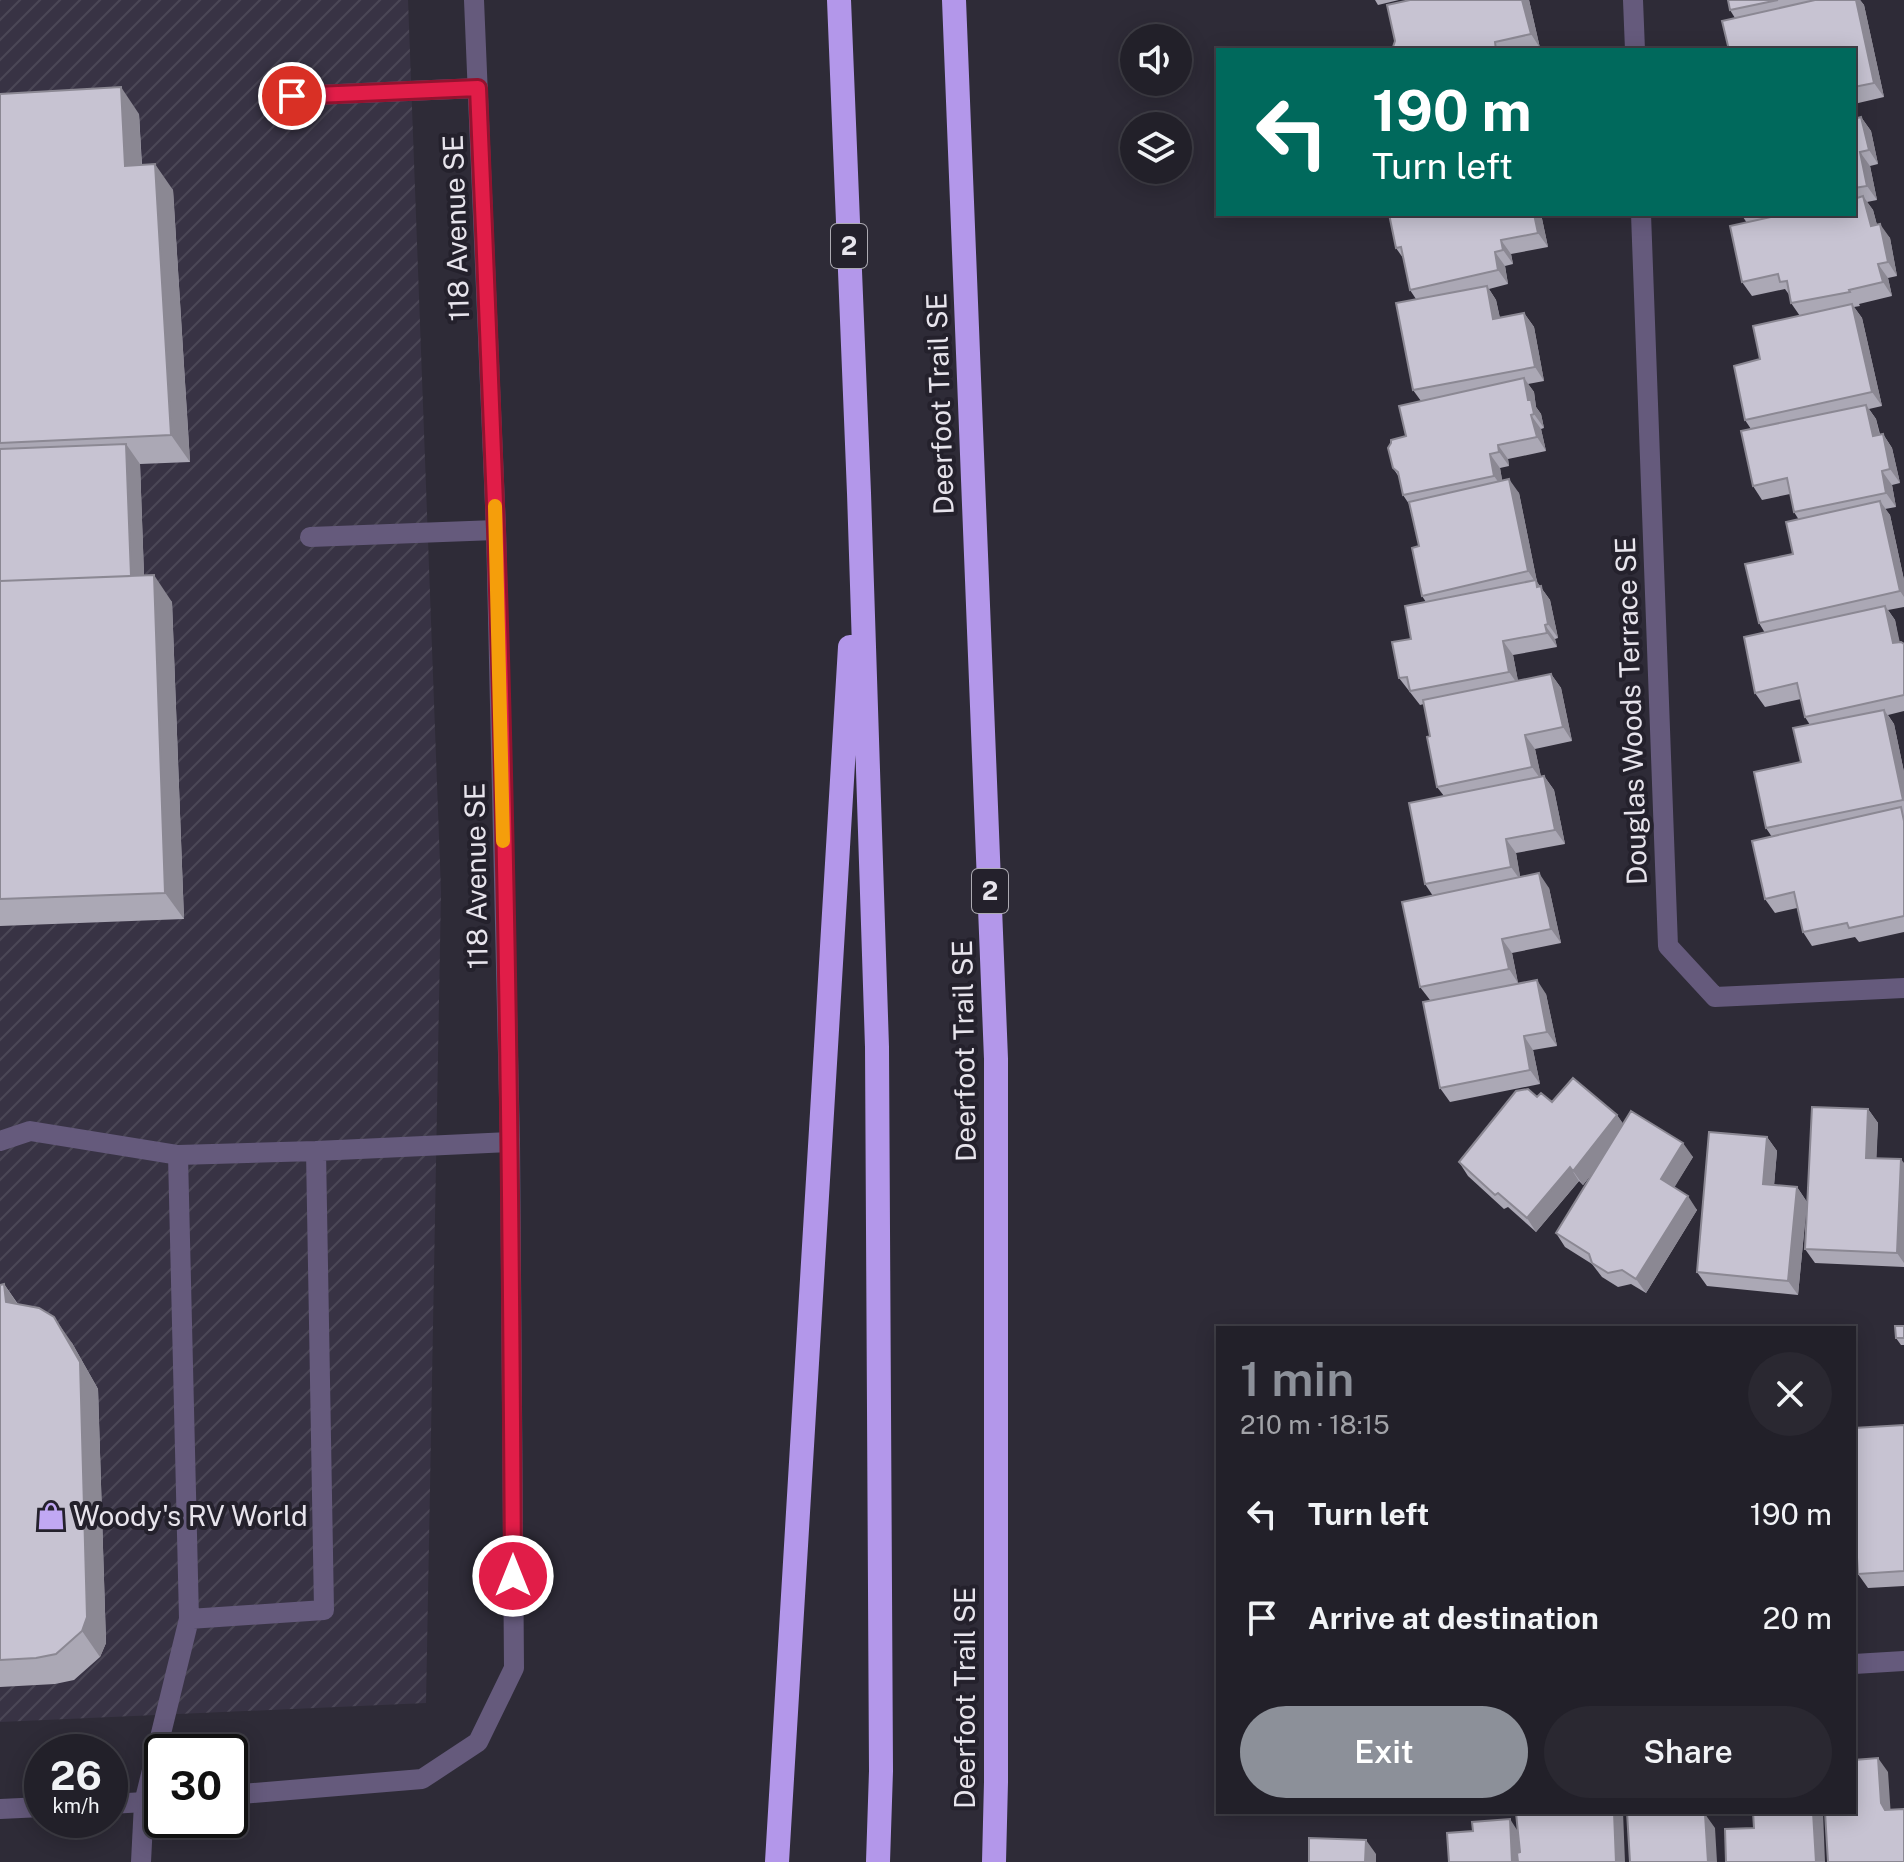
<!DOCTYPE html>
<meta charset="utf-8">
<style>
:root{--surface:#222029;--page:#2a2831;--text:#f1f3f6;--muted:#a2a3a8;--line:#3f3e46;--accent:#8c9099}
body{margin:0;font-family:"Public Sans",sans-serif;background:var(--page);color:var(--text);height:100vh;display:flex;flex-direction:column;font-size:30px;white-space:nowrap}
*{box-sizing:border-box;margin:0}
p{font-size:26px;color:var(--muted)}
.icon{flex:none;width:44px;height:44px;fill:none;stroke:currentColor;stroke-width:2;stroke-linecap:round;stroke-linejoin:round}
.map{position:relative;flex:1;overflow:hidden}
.drawer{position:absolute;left:1216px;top:1326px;width:640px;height:488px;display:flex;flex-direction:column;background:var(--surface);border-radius:0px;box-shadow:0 4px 20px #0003,0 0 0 2px var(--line)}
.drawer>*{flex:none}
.guide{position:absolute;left:1216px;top:48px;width:640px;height:168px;border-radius:0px;box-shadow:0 4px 20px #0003,0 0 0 2px var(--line);background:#00695c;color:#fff;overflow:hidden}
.buttons{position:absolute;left:1120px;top:24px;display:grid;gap:16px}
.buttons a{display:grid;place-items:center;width:72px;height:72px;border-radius:50%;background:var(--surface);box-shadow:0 4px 20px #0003,0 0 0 2px var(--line);font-size:40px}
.speed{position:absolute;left:24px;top:1734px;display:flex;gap:16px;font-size:40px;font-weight:700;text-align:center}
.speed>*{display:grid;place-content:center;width:104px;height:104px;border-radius:50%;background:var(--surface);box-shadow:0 4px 20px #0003,0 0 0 2px var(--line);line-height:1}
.speed small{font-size:20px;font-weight:400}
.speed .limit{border:4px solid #111;border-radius:12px;background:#fff;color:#111}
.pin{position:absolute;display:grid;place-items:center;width:68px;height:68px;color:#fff;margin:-34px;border:4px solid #fff;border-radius:50%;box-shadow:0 2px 8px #0007}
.me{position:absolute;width:88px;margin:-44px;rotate:0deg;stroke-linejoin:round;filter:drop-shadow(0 0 6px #0008)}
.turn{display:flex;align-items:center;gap:28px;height:168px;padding:0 24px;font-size:36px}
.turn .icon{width:104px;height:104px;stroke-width:2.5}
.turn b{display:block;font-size:56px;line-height:68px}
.round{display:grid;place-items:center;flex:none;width:84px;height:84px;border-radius:42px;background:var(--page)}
.headline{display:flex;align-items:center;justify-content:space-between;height:136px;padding:0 24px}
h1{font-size:48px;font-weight:600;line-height:60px;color:var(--accent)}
.cta{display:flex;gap:16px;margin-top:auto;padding:16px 24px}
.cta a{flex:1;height:92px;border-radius:48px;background:var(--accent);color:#fff;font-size:32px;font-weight:600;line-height:92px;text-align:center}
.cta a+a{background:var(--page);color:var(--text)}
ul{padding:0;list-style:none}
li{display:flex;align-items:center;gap:24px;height:104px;padding:0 24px}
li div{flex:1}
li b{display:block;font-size:30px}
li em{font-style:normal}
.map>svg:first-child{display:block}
</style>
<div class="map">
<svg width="1904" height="1862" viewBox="0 0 1904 1862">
<defs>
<pattern id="industrial-furrows" width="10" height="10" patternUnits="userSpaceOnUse" patternTransform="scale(2)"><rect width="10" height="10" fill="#383344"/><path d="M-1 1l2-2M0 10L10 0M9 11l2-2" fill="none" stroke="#4b4756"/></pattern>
</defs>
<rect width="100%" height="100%" fill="#2e2b37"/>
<path fill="url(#industrial-furrows)" d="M0,0H408L441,892L426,1703L0,1722Z"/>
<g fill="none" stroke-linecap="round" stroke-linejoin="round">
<path stroke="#655a7c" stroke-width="20" d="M292,96L478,88
M310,537L496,530
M0,1141L30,1131L178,1155
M189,1619L178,1155L316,1151
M141,1862L144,1803L189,1619L324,1610L316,1151L510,1142"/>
<path stroke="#655a7c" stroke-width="20" d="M1633,0L1635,50
M1641,214L1668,946L1715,997L1904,988
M1854,1664L1904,1661
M230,1795L422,1779L478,1742L514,1668L510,1142L496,530L474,0
M110,1804L162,1801
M0,1809L42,1807"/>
<path stroke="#b397ea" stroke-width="24" d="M839,0L859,493L877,1047L881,1771L878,1862
M954,0L996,1059V1782L994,1862
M777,1862L850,647"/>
</g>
<path fill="#aba8b5" d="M1375,0H1399L1378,5Z
M1410,0H1529L1540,48L1532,50H1392Z
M1728,0H1860L1864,5L1884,97L1854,104V50L1735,18L1730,10Z
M0,94L139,114L142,165L173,190L190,462L140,464L144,576L172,602L184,919L0,926Z
M1854,109L1857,113L1858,118L1861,117L1871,131L1878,164L1870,166L1877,200L1867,202L1873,210L1877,225L1890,238L1897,276L1888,278L1892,296L1859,304L1860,306L1854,307L1862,318L1882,406L1869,409L1876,419L1880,434H1883L1892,448L1900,483L1892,485L1896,507L1885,509L1890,515L1904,580V607L1888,610L1895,620L1899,642L1904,644V711L1888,715L1894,724L1904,772V932L1859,942L1855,937L1812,946L1803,932L1797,908L1775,913L1765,899L1772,837L1766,828L1801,762L1810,725L1805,717L1801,699L1765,707L1755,693L1765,633L1759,623L1793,554L1799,520L1794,512L1790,494L1762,500L1753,486L1751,429L1745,420L1760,359L1800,316L1791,303L1790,296L1785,289L1752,296L1742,282L1747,223L1741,214H1854Z
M1389,214H1541L1548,247L1511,254L1513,264L1505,266L1508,284L1489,289L1496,300L1500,318L1524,313L1534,327L1544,381L1528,384L1534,392L1536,407L1541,414L1544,428L1541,429L1546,451L1508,459L1509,466L1500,468L1502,480L1519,493L1537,582L1550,600L1558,638L1555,639L1557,647L1513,655L1518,681L1551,674L1561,688L1572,741L1535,749L1541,777L1544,776L1554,790L1565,844L1516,853L1520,877L1549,888L1561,943L1512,953L1518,983L1546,994L1557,1046L1533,1050L1540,1084L1450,1102L1440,1088L1430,1000L1420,987L1433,896L1425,884L1444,796L1437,787L1430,736L1424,704L1420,705L1399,678L1411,639L1426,602L1422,596L1419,546L1409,504L1403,495L1399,477L1393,468L1421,401L1413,390L1416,299L1410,290L1403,258L1396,248Z
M1537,1097L1552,1102L1617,1115L1623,1124L1693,1157L1674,1187L1697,1210L1646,1293L1631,1284L1618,1287L1602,1277L1592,1264L1565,1247L1556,1233L1594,1171L1583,1185L1579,1181L1536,1232L1508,1207L1504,1209L1468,1176L1459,1162Z
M1868,1109L1878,1123L1876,1158L1904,1163V1267L1815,1263L1805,1249Z
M1767,1137L1777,1151L1774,1185L1797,1187L1807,1202L1798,1295L1707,1286L1697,1272Z
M4,1284L18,1304L72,1343L98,1389L106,1643L100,1657L74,1680L55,1684L0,1687V1285Z
M1904,1326V1345H1901L1896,1338Z
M1904,1425V1586L1868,1588L1858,1574L1856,1539H1854V1428Z"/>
<path fill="#8b8893" d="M1522,0H1529L1540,48L1531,34Z
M1856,0H1860L1864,5L1884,97L1874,83Z
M121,87L139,114L143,192L125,166Z
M1854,109L1857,113L1861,134L1854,124Z
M1861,117L1871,131L1878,164L1869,150Z
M1860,152L1870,166L1877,200L1867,186Z
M155,164L173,190L190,462L171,435Z
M1863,196L1873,210L1881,240L1871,226Z
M1534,214H1541L1548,247L1538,233Z
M1880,224L1890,238L1897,276L1888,262Z
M1501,240L1511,254L1513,264L1503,250Z
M1495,252L1505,266L1508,284L1498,270Z
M1878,264L1888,278L1892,296L1883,282Z
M1487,286L1496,300L1503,333L1493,319Z
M1852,304L1862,318L1882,406L1872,392Z
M1524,313L1534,327L1544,381L1535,367Z
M1524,378L1534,392L1536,407L1541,414L1544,428L1534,414L1528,400Z
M1866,405L1876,419L1883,450L1873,436Z
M1531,415L1541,429L1546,451L1537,437Z
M1883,434L1892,448L1900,483L1890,469Z
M126,444L140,464L145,602L131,582Z
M1498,445L1508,459L1509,466L1499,452Z
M1490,454L1500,468L1504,490L1494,476Z
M1882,471L1892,485L1896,507L1886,493Z
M1509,479L1519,493L1537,582L1550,600L1558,638L1548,624L1536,583L1528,571Z
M1880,501L1890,515L1904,580V597L1900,591Z
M154,575L172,602L184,919L165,893Z
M1885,606L1895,620L1903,657L1893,643Z
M1545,625L1555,639L1557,647L1547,633Z
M1503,641L1513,655L1519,686L1509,672Z
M1551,674L1561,688L1572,741L1563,727Z
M1884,710L1894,724L1904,772V802Z
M1525,735L1535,749L1542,781L1532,767Z
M1544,776L1554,790L1565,844L1555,830Z
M1506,839L1516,853L1521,881L1511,867Z
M1539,873L1549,888L1561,943L1551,929Z
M1502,939L1512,953L1518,983L1509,969Z
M1537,980L1546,994L1557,1046L1547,1032Z
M1524,1036L1533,1050L1540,1084L1530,1070Z
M1868,1109L1878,1123L1876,1172L1866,1158Z
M1617,1115L1627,1129L1583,1185L1573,1171Z
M1767,1137L1777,1151L1773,1198L1763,1184Z
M1683,1143L1693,1157L1671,1193L1661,1179Z
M1901,1159L1904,1163V1263L1897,1253Z
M1570,1167L1579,1181L1536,1232L1527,1218Z
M1797,1187L1807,1202L1798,1295L1788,1281Z
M1688,1196L1697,1210L1646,1293L1636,1279Z
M4,1284L22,1311L6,1302Z
M54,1317L72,1343L98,1389L106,1643L100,1657L82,1631Z
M1878,1758L1888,1772L1891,1817L1895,1824L1881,1803Z
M1614,1812H1623L1625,1862H1616Z
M1813,1812H1823L1825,1862H1816Z
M1705,1814L1715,1828L1717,1862H1708Z
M1510,1819L1519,1833L1521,1862H1512Z
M1366,1840L1376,1854V1862H1365Z"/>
<path fill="#c7c3d2" stroke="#8b8893" stroke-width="2" d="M1410,0H1522L1531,34L1495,42L1496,50H1392L1395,41L1387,5Z
M1728,0H1778L1730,10Z
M1815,0H1856L1874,83L1854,87V50H1729L1722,21Z
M121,87L125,166L155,164L171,435L0,443V94Z
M1861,117L1869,150L1860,152L1867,186L1854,188V119Z
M1863,196L1871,226L1880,224L1888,262L1878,264L1883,282L1849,290L1850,292L1791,303L1787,281L1780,282L1778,274L1742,282L1730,226L1785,214H1854V199Z
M1389,214H1534L1538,233L1501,240L1503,250L1495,252L1498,270L1410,290L1401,247L1396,248Z
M1487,286L1493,319L1524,313L1535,367L1413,390L1396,303Z
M1852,304L1872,392L1745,420L1734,366L1760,359L1753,326Z
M1524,378L1528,400H1531L1534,414L1531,415L1537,437L1498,445L1499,452L1490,454L1494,476L1403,495L1398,472L1393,468L1388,448L1391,443V440L1406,436L1399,406Z
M1866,405L1873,436L1883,434L1890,469L1882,471L1886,493L1794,512L1787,478L1753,486L1741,431Z
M126,444L131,576L0,581V449Z
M1509,479L1528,571L1422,596L1412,548L1419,546L1409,502Z
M1880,501L1900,591L1759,623L1745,564L1793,554L1786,522Z
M154,575L165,893L0,899V581Z
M1536,580L1537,587L1541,586L1548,624L1545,625L1547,633L1503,641L1509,672L1410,691L1407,677L1399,678L1392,642L1411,639L1405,606Z
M1885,606L1893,643L1901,642L1904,644V695L1805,717L1797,683L1755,693L1744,637Z
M1551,674L1563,727L1525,735L1532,767L1437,787L1427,737L1430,736L1423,700Z
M1884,710L1903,800L1766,828L1754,772L1801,762L1793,728Z
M1544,776L1555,830L1506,839L1511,867L1425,884L1409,803Z
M1901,807L1904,821V916L1849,928L1847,923L1803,932L1794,892L1765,899L1752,841Z
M1539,873L1551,929L1502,939L1509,969L1420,987L1402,902Z
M1537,980L1547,1032L1524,1036L1530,1070L1440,1088L1423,1002Z
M1573,1078L1617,1115L1573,1171L1570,1167L1527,1218L1498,1193L1495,1195L1459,1162L1516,1091L1528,1089L1537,1097L1541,1093L1552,1102Z
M1812,1107L1868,1109L1866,1158L1901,1159L1897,1253L1805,1249Z
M1631,1111L1683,1143L1661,1179L1688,1196L1636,1279L1622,1270L1608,1273L1592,1263L1589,1254L1556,1233Z
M1709,1132L1767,1137L1763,1184L1797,1187L1788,1281L1697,1272Z
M4,1284L6,1302L39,1308L54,1317L80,1362L87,1617L82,1631L56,1654L36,1658L0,1660V1285Z
M1895,1326H1904V1338H1896Z
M1904,1425V1571L1858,1574L1855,1524H1854V1428Z
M1878,1758L1881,1803L1885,1810L1904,1809V1862H1828L1825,1812H1854V1760Z
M1527,1812H1614L1616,1862H1518L1517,1853L1520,1852L1516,1813Z
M1627,1812H1686L1687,1815L1705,1814L1708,1862H1630Z
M1753,1812H1813L1816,1862H1726L1725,1829L1754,1828Z
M1510,1819L1512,1862H1449L1447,1833L1473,1831L1472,1822Z
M1309,1838L1366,1840L1365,1862H1309Z"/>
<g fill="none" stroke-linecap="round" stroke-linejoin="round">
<defs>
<path id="route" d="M292,96L478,88C484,235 491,382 496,529C508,878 511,1227 513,1576"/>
</defs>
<use href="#route" stroke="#92132f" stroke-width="20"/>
<use href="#route" stroke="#e11d48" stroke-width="14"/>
<path stroke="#f59e0b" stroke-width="14" d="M495,506L503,841"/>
</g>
<defs>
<symbol id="shop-bare" viewBox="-9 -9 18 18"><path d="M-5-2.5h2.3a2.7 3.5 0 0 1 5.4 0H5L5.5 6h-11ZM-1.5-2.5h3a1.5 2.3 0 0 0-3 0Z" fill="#c1a8f3" stroke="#24212c" stroke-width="2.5" paint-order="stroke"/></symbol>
</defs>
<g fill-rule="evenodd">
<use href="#shop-bare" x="31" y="1496" width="40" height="40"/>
</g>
<g text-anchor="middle" stroke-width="8" stroke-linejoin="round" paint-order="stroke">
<g fill="#24212c" stroke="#acaab2" stroke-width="2">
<rect x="831" y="224" width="36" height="44" rx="6"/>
<rect x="972" y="869" width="36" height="44" rx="6"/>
</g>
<g font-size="26" font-weight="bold" fill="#e7e4ec">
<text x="849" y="255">2</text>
<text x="990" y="900">2</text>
</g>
<g font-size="28" fill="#e7e4ec" stroke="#24212c">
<text transform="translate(456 228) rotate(-92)" y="10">118 Avenue SE</text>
<text transform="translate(940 404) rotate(-92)" y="10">Deerfoot Trail SE</text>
<text transform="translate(1631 711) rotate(-92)" y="10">Douglas Woods Terrace SE</text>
<text transform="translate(476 876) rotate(-91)" y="10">118 Avenue SE</text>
<text transform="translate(964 1051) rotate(-91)" y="10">Deerfoot Trail SE</text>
<text transform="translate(965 1698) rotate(-90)" y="10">Deerfoot Trail SE</text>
</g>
<g font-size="28" fill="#e7e4ec" stroke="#24212c" text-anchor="start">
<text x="73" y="1526">Woody's RV World</text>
</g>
</g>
</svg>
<div class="buttons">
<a><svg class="icon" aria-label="sound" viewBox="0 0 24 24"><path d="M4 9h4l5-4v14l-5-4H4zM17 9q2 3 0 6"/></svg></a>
<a><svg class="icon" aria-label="layers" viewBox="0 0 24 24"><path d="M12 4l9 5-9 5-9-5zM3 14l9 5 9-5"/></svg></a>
</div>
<div class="speed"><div>26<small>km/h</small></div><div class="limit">30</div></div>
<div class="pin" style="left:292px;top:96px;background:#d93025"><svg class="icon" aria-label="arrive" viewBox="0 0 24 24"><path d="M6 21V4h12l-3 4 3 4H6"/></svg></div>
<svg class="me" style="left:513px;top:1576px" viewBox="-20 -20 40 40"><circle r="17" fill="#e11d48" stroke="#fff" stroke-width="3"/><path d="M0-11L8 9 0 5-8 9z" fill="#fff"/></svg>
<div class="guide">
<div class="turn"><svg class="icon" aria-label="left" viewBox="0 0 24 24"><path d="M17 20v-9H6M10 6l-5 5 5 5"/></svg><div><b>190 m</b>Turn left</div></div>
</div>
<section class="drawer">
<div class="headline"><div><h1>1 min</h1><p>210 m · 18:15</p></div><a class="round"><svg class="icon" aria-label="close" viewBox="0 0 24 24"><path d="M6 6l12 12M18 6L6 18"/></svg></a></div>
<ul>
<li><svg class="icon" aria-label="left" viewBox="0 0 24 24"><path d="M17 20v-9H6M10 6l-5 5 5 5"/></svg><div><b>Turn left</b></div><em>190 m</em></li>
<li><svg class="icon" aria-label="arrive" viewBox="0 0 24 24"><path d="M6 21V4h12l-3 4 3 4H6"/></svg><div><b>Arrive at destination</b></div><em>20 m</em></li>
</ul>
<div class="cta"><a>Exit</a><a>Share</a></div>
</section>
</div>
